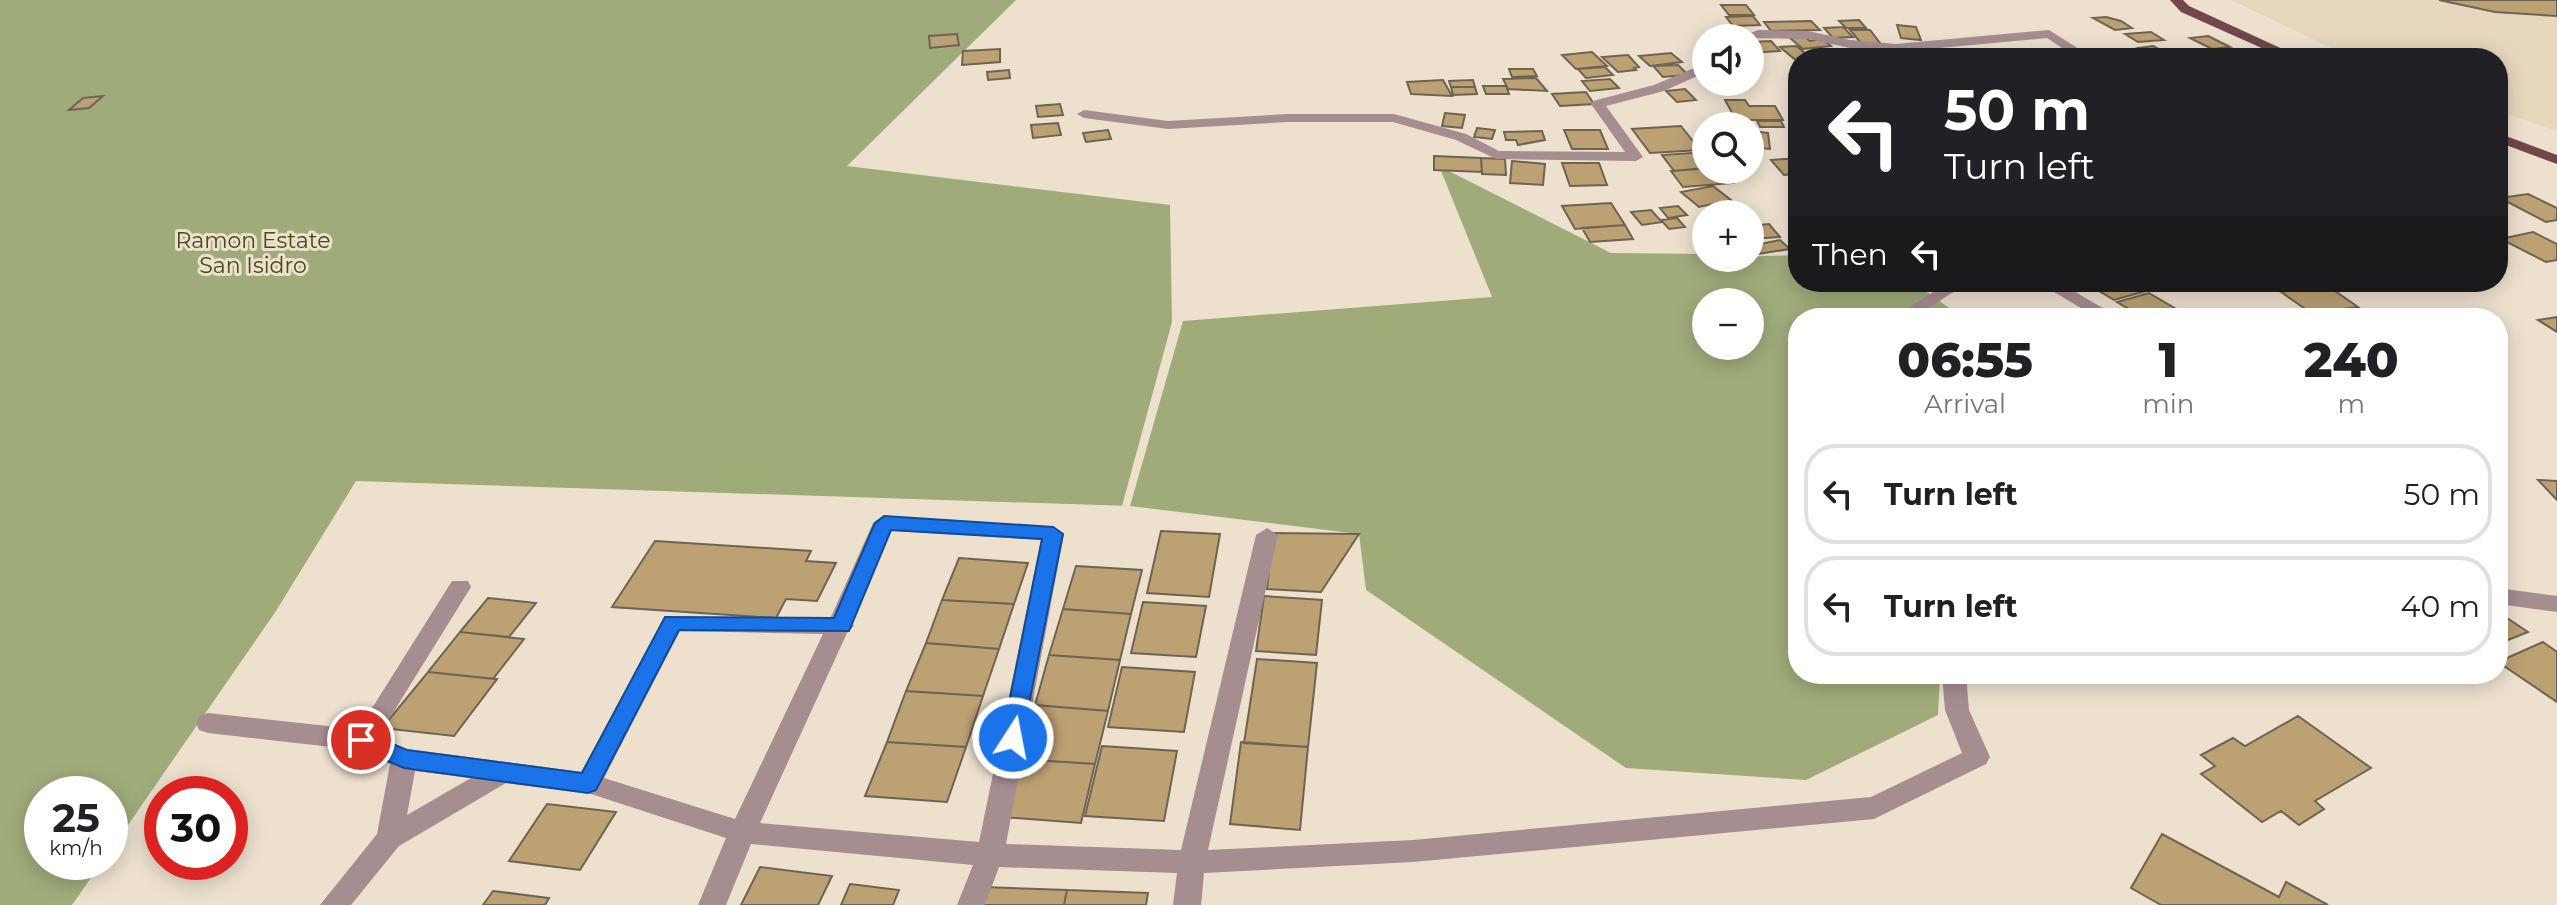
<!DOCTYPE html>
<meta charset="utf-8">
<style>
:root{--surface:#fff;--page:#f2f2f2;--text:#202124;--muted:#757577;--line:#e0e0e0}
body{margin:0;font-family:Montserrat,sans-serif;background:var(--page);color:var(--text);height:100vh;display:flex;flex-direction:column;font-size:30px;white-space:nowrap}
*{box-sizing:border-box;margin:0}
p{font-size:26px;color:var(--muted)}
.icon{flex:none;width:44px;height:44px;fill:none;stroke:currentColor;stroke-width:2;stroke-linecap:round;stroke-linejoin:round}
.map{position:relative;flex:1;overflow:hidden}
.details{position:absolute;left:1788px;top:308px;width:720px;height:376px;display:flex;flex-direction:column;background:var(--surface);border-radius:32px;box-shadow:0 4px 20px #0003}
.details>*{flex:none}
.top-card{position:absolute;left:1788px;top:48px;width:720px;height:244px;border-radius:32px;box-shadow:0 4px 20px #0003;background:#202124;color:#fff;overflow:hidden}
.tools{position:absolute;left:1692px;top:24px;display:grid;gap:16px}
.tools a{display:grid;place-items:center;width:72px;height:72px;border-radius:50%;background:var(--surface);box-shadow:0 4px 20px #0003;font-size:40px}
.speed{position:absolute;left:24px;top:776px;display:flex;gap:16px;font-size:40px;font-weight:700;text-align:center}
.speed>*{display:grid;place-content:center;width:104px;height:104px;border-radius:50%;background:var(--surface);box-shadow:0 4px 20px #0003;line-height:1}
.speed small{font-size:20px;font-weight:400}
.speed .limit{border:12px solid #d22;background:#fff;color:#111}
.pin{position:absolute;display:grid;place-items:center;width:68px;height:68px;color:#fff;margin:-34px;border:4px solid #fff;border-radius:50%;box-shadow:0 2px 8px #0007}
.me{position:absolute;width:88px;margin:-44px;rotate:11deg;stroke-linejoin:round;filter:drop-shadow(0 0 6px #0008)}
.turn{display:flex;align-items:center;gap:28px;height:168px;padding:0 24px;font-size:36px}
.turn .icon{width:104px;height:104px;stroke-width:2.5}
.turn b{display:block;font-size:56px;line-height:68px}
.then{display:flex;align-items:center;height:76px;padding:0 24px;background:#0003;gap:16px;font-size:30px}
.eta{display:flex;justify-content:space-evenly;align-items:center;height:136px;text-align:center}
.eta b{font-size:48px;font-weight:800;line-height:56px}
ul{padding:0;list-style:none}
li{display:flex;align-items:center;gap:24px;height:100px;margin:0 16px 12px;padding:0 8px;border:4px solid var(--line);border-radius:32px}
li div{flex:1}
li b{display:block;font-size:30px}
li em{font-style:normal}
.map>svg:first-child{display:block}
</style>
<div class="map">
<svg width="2557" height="905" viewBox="0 0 2557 905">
<rect width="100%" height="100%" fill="#ede1ce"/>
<path fill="#e6d7bd" d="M2231,0H2557V131L2498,111V58H2352Z"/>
<path fill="#9fac7a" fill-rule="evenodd" d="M0,0H1016L847,166L1170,205L1172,322L1122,506H1130L1183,321L1492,297L1439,166L1611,253L1706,254V258L1798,255V282H1913L1956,313L1951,318H1798V674H1940L1938,715L1806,780L1626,768L1366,590L1359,534L1130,506L356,481L276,611L110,851V794H42V862H102L72,905H0ZM1706,302H1750V346H1706Z"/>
<path fill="#bca173" stroke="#6e6453" stroke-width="2" d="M2439,0H2557V16L2495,12Z
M1721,5H1746L1754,15H1729Z
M1753,16L1760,25L1733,26L1726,17Z
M2106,17L2121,21L2132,28L2115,30L2093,18Z
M1859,20L1866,28H1846L1839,21Z
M1811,21L1820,30L1771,31L1764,22Z
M1897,25L1916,27L1921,40L1901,38Z
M1843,27L1853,37L1833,38L1824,28Z
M1850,30H1870L1883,47L1861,43Z
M2151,32L2164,40L2138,42L2125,34Z
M957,34L959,45L930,48L929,36Z
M2208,36L2230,47L2212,49L2190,38Z
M1805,37L1810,41L1822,39L1831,46L1803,49L1790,38Z
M1771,41L1780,51L1750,53V42Z
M1796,46L1812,58H1798V62L1780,47Z
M2153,46L2168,54L2152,56L2138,48Z
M1000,49V62L962,65L963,51Z
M1862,49L1874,58H1850L1842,51Z
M1592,52L1607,66L1576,69L1562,55Z
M1671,53L1682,62L1650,66L1639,56Z
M1628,55L1639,67L1634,68L1636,70L1618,72L1602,57Z
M1678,65L1688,75L1663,77L1653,66Z
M1605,67L1613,75L1586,78L1578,69Z
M1509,69H1533L1537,76L1512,77Z
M1009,70L1010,78L988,80L987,72Z
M1536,78L1547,91L1508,89L1503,79Z
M1610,79L1619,88L1590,91L1582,81Z
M1443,80L1452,96L1411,94L1407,82Z
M1473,80L1475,87H1451L1449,81Z
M1483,86H1506L1509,94H1486Z
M1451,87H1475L1477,94L1453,95Z
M1685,89L1696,100L1677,102L1666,91Z
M1586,92L1594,104L1560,106L1552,94Z
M103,96L89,108L69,110L83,98Z
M1725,100H1745L1749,106H1775L1783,120H1736Z
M1060,104L1063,115L1038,117L1036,106Z
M1445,113L1465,115L1462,128L1442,126Z
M1757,121H1781L1784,127H1760Z
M1058,123L1061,135L1033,138L1031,125Z
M1681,126L1700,150L1650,153L1632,129Z
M1477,128L1495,130L1492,139L1474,137Z
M1108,130L1111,139L1086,142L1083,133Z
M1564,130H1600L1608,149H1572Z
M1542,131L1545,140L1518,145L1516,140H1506L1504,132Z
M1750,131L1768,133L1770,149L1750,147Z
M1706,152V168L1674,171L1662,155Z
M1434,156L1481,158L1482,172L1434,170Z
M1481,158L1505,159L1506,175L1482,174Z
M1798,158V174L1784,175L1771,160Z
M1512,161L1545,164L1543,185L1510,183Z
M1562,163H1599L1607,185L1570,186Z
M1706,168L1722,170L1733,183L1683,187L1671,171Z
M1713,186L1731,200L1699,207L1681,192Z
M2528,194L2557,208V220L2546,222L2500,198Z
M1611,203L1625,225L1575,229L1562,206Z
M1678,206L1687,215L1668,218L1660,208Z
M1651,210L1662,222L1642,225L1631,212Z
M1677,218L1685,227L1669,229L1661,220Z
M1769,224L1780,237L1750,239V226Z
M1625,225L1633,239L1590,242L1582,228Z
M2533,232L2557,244V260L2546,262L2501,239Z
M1780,240L1790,249L1758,254L1750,246Z
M2084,282H2133L2146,291L2114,300Z
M2328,286L2358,307L2311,313L2281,292Z
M2149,293L2188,316L2144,318L2117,302Z
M2557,317V332L2538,320Z
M2538,480L2557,481V500Z
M1161,531L1220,534L1209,597L1147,593Z
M1273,533L1359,534L1321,592L1267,589Z
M655,541L811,551L806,561L836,563L817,601L786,599L776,618L612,607Z
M959,558L1028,563L1014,604L942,600Z
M1076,566L1142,570L1131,614L1063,609Z
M1264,596L1322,600L1316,655L1256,651Z
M488,598L536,603L509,637L460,632Z
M942,600L1014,604L999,649L926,643Z
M1143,602L1206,606L1196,657L1131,653Z
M1063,609L1131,614L1120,660L1049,655Z
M2498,612L2528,632L2498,644Z
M460,632L524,639L493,679L428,672Z
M2543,642L2557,652V702L2498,662Z
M926,643L999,649L983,696L906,691Z
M1049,655L1120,660L1108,711L1035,705Z
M1257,659L1317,663L1308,747L1244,743Z
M1122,667L1195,672L1184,732L1108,727Z
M428,672L497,679L454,736L382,728Z
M906,691L983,696L966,747L887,742Z
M1035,705L1108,711L1095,764L1019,759Z
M2298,716L2371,768L2315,801L2324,809L2299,825L2281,811L2262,822L2201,774L2215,766L2201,755L2233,738L2245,746Z
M887,742L966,747L947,802L865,796Z
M1241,742L1308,747L1300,830L1230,824Z
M1102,746L1177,751L1164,821L1085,816Z
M1019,759L1095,764L1081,823L1002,817Z
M547,804L616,812L580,870L509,861Z
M2162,834L2279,897L2286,882L2328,905H2161L2131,888Z
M760,867L832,876L818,905H741Z
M850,884L899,890L893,905H841Z
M983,887L1067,890L1064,905H979Z
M1067,890L1148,893L1146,905H1064Z
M493,891L549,898L545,905H483Z"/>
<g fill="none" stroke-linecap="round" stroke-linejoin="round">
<path fill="#a68d90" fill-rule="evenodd" d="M1758,30L1808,31L1850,40L1896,44L2049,30L2093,58H2077L2047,38L1896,52L1850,48L1808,39L1738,38Z
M1706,63V72L1664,91L1606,106L1643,157L1636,161L1496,159L1456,140L1393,122H1288L1168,129L1084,118L1077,114L1084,110L1168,121L1288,114H1394L1466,134L1499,151L1625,152L1591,104L1593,101L1654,85Z
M1949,282H1969L1913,318H1892Z
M2037,282H2058L2115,315L2113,318H2098Z
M884,516L1053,527L1064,534L1006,844L1181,850L1256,535L1267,528L1278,535L1208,850L1413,840L1871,797L1962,753L1945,710L1942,674H1966L1969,710L1990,757L1986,764L1874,819L1413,862L1204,873L1201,905H1173L1177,873L999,867L985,905H957L973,865L751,844L726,905H698L726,838L588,793L506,783L399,846L351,905H320L377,834L390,764L358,750L208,733L199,730L196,723L199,716L208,713L355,729L374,705L452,581H468L471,587L378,737L407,749L581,772L665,617H831L873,523ZM891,531L1041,540L979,842L760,823L847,633L854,626L852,623ZM680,631L823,634L735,819L604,778ZM415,771L471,778L407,815Z
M2498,588L2557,596V612L2498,604Z"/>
<path fill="#71464d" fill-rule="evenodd" d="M2170,0H2183L2189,6L2302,58H2284L2181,12Z
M2498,133L2557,155V164L2498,142Z"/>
</g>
<path fill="#1a73e8" stroke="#114b97" stroke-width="2" d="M884,516L1053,527L1063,534L1021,744H1005L1002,738L1042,539L891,530L849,631L679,630L596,790L588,793L404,768L353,746L349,740L353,733L361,731L407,750L582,773L665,617L834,618L875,523Z"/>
<g text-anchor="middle" stroke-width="6" stroke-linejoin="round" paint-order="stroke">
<g font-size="22" fill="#424d16" stroke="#ede1ce">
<text x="253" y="248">Ramon Estate<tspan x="253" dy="25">San Isidro</tspan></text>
</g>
</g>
</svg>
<div class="tools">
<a><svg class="icon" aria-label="sound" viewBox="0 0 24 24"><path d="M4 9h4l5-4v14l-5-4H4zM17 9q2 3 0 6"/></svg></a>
<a><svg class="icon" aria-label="search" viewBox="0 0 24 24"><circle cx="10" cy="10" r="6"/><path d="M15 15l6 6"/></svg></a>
<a>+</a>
<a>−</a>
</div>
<div class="speed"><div>25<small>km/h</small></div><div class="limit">30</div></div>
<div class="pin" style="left:361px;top:740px;background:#d93025"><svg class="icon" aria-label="arrive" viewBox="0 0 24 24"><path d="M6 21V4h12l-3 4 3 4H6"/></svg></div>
<svg class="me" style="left:1013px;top:738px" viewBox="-20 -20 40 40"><circle r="17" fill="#1a73e8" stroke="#fff" stroke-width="3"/><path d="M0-11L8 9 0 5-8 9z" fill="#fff"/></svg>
<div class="top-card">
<div class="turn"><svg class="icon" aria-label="left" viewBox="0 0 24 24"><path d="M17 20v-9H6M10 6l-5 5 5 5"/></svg><div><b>50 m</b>Turn left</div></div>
<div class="then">Then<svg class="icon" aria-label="left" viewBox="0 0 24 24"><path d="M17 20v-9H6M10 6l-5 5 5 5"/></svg></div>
</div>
<section class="details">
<div class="eta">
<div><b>06:55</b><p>Arrival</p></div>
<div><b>1</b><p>min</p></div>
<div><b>240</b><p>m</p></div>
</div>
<ul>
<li><svg class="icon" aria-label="left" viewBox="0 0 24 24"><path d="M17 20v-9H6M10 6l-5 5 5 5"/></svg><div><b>Turn left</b></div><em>50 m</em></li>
<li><svg class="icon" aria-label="left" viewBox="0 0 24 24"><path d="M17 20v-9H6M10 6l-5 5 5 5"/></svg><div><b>Turn left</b></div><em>40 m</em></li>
</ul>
</section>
</div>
